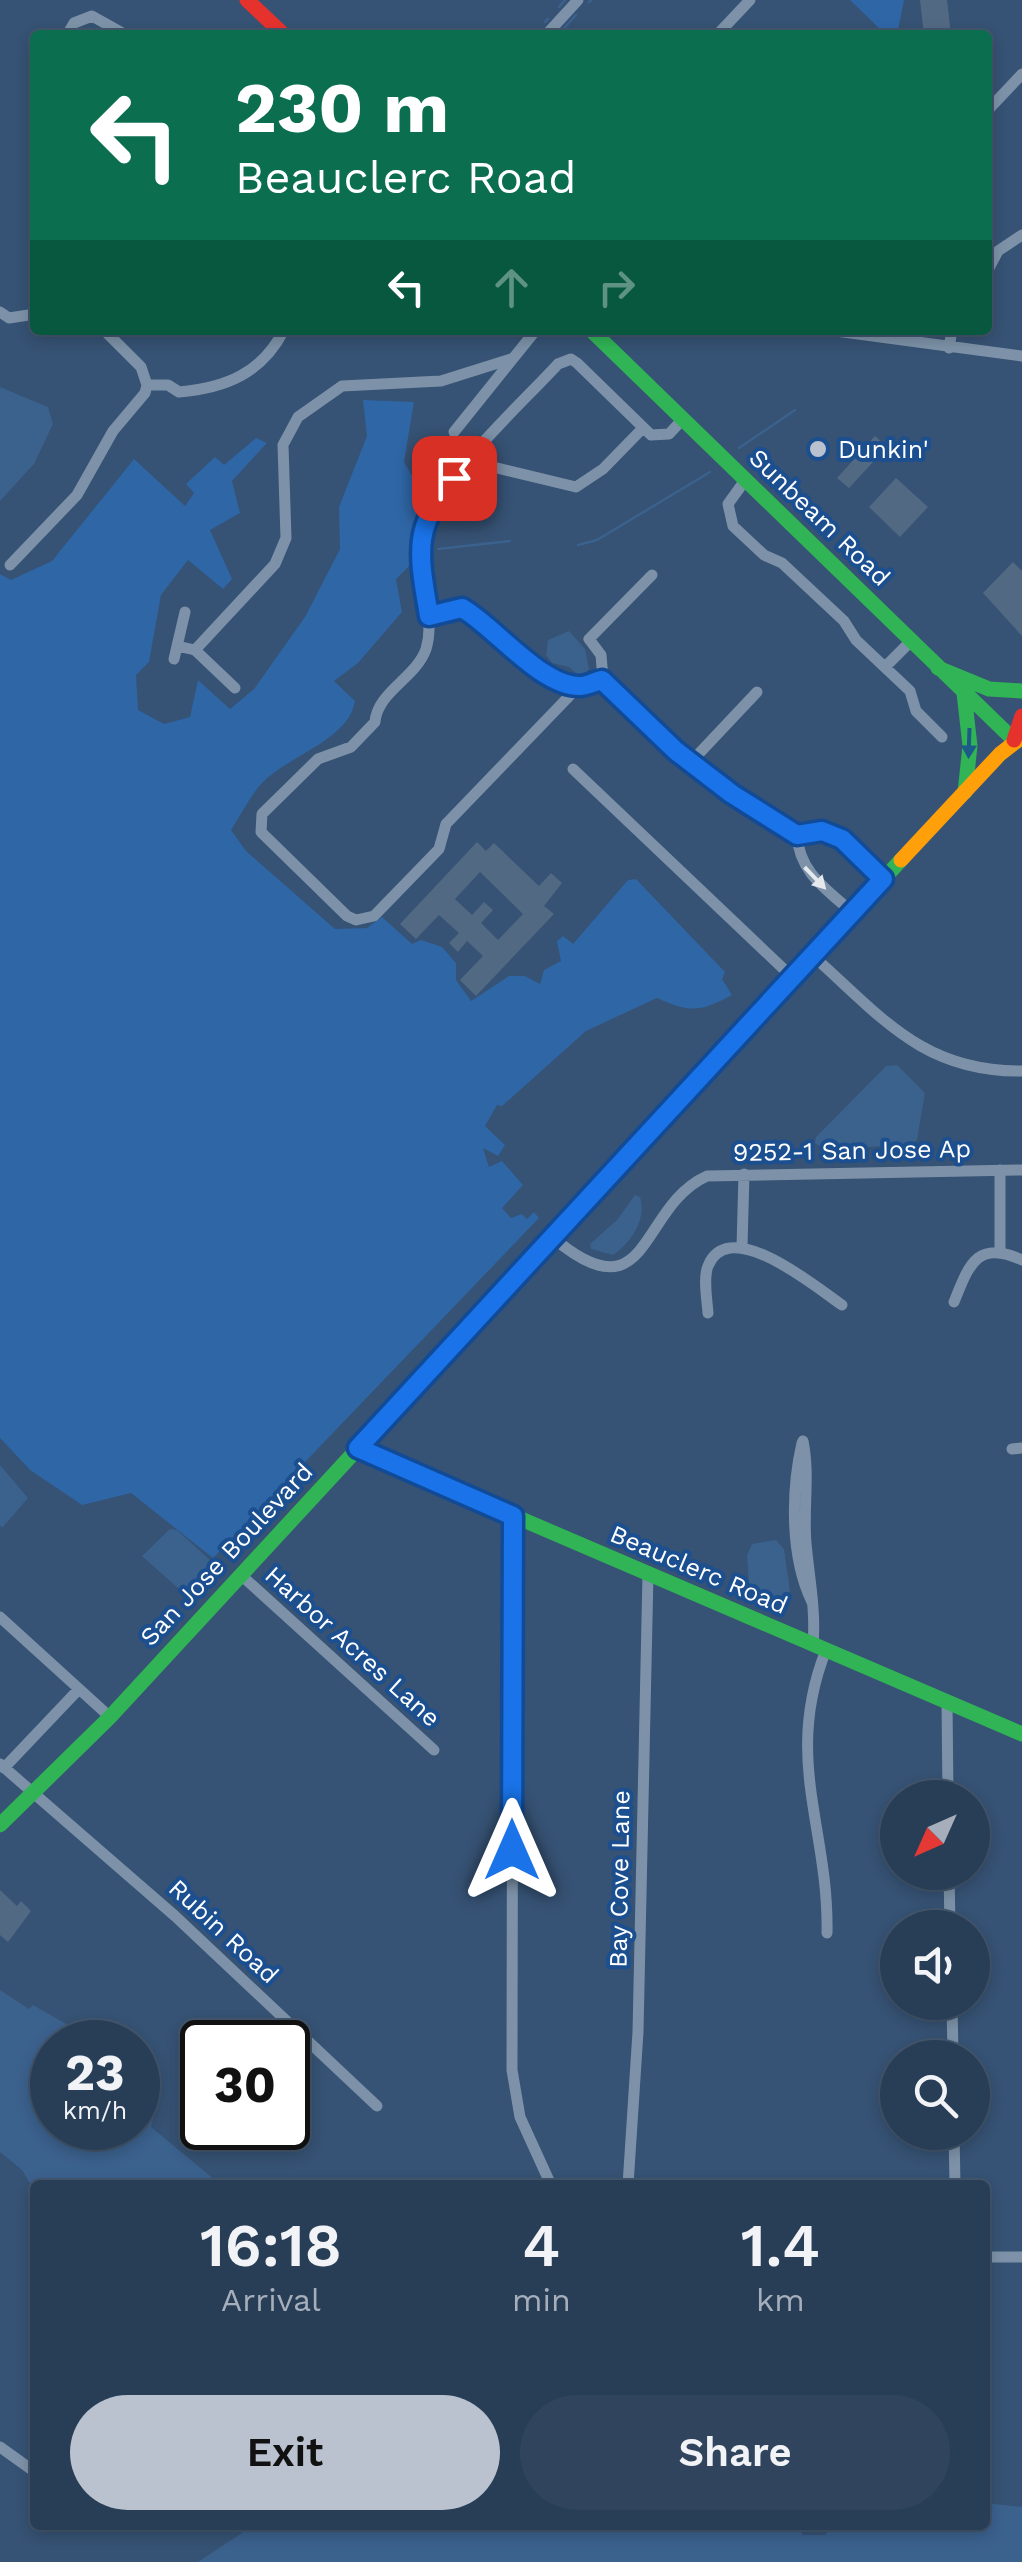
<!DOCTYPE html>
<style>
:root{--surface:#283e57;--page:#30455d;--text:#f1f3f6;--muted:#a5aeba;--line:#44576d;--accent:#b9c2ce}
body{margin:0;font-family:"Work Sans",sans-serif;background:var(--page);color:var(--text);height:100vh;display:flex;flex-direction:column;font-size:38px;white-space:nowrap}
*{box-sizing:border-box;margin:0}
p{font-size:32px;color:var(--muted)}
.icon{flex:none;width:55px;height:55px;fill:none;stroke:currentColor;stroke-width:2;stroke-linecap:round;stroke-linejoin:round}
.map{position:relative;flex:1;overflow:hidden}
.sheet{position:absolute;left:30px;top:2180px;width:960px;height:350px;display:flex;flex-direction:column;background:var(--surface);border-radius:10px;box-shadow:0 5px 15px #0003,0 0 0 2px var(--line)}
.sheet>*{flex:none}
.hud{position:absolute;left:30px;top:30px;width:962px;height:305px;border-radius:10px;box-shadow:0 5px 15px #0003,0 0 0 2px var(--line);background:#0b6e4f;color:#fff;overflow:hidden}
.needle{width:65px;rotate:225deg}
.tools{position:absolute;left:880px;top:1780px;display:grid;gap:20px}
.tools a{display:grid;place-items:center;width:110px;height:110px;border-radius:50%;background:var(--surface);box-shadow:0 5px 15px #0003,0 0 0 2px var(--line);font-size:50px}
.speed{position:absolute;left:30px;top:2020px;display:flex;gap:20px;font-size:50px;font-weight:700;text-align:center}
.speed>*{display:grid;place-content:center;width:130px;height:130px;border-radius:50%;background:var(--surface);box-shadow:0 5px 15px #0003,0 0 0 2px var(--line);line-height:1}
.speed small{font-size:25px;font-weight:400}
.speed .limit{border:5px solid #111;border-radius:15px;background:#fff;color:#111}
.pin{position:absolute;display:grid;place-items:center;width:85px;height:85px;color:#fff;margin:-42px;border-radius:20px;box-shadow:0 5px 15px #0006}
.me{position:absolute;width:110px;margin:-55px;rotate:0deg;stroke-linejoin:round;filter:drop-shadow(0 0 8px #0008)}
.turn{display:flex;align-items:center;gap:35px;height:210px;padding:0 40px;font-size:45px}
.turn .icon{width:130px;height:130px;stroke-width:2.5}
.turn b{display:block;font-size:70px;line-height:85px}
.lanes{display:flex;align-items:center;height:95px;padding:0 40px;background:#0003;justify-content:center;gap:50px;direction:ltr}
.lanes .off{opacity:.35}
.eta{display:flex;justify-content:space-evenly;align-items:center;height:170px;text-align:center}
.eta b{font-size:60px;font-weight:600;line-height:70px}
.cta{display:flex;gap:20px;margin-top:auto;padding:20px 40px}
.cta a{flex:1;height:115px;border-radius:60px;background:var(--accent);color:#111;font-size:40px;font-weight:600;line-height:115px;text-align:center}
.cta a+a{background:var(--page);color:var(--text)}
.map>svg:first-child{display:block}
</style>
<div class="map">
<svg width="1022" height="2562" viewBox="0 0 1022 2562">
<rect width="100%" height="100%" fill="#365274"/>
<path fill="#2f66a5" d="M850,0H904L898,30L886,35Z
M363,400L414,402L404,462L421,492L409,566L396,579L402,612L358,663L334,681L355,701C349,740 289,755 262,783C250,796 241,815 231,830L246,851L335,929L367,928L382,917L412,944L421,940L442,947L456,963V980L471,1001L509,976H525L540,984L544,970L561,961L557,941L563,936L573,944L628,880L636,879L725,972L722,979L732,995C700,1012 690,1013 657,998L586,1031L502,1106L497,1105L485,1126L505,1145L498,1156L483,1148L489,1167L502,1161L523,1185L502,1208L511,1218L522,1214L527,1219L534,1212L539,1218L213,1558L131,1493L82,1505L30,1470L0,1438V574L11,580L52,561L134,459L185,506L194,493L186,484L215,457L224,465L256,438L267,443L232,481L240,513L210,530L232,579L223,589L188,560L161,595L149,662L136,675L138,710L164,724L190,717L198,680L230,709L254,689L305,617L340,549L339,507L367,436Z"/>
<path fill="#3b618d" d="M0,387L48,407L53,424L34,464L0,501Z
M569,631L585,649L589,669L581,678L569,667L552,663L546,655L548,640Z
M897,1065L925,1093L917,1140L909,1145L823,1149L815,1143L816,1137L886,1066Z
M635,1195L640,1197C647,1219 631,1243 613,1255L591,1249L590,1244L617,1220Z
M0,1465L28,1498L2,1528L0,1525Z
M170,1529L177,1530L210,1560V1567L187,1590H180L142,1556Z
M776,1540L784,1549L790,1591C777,1604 761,1596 749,1584L747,1555L752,1544Z
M0,1990L29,2009L33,2005L82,2033L79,2037L82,2042H52V2128H138V2096L154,2115L151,2127L221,2185H35V2192L22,2170L0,2152Z
M985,2503L1022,2507V2562H198L254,2525H796L803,2535H825L832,2525H985Z"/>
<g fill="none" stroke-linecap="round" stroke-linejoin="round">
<path stroke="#3b618d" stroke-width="2.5" d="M589,2L591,0
M559,7L565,0
M545,22L548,19
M533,35L538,30
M558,35L576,15
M739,448L795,410
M578,545L597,540L710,472
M438,549L510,541"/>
</g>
<path fill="#526984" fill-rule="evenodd" d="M920,0H947L951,35H924Z
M875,436L887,447L849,488L837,478Z
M896,478L928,507L900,537L869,507Z
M1013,562L1022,571V636L983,593Z
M477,842L486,851L494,843L539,886L551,873L562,883L544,906L554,914L476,996L460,980L483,956L467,941L458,952L449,943L459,933L439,915L416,939L400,924ZM480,872L523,914L498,940L481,923L493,910L484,902L472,915L455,899Z
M0,1890L17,1906L21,1901L31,1911L8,1942L0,1935Z"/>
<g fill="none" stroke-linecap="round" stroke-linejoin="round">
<path stroke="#7d92a8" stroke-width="11" d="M67,35L74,23L92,16L126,35
M546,35L578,0
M717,35L750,0
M988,110L1022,74
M988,270L998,251L1022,235
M0,312L9,318L35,314
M828,330L1022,356
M949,348L952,330
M147,385H168L179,392C226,388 262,373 284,330
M454,432L536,330
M468,461L576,487L603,469L643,428
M746,479L728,504L733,526L764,555L782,563L844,621L856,640L910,691L916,711L942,737
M10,565L77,495L113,431L145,393L147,385L141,367L104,330
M429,616L463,607C492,625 542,688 580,686C587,686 596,681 603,679L676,751L732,794L797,835L822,831L842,839L883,879
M177,646L195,650L235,688
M195,650L275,564L286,538L283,445L298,417L342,386L441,381L511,359
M174,659L185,612
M885,667L911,641
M603,679L601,655L589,639L652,575
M578,687L446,824L439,849L374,916L356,920L347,916L261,832L262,814L318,759L351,747L375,722C377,692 416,678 426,649C437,614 414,579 419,543C426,489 520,406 558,364L571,359L577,363L651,435L669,434L683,419
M691,762L757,692
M573,769L792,977
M797,835C799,872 826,889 852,912
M812,955C881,1016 922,1072 1022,1071
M1000,1170V1252
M552,1237C651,1320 638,1207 707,1176L1022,1170
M742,1246L744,1174
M954,1302C969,1265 977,1239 1022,1260
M708,1313C707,1299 703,1278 708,1266C729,1214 817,1288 842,1305
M803,1441C810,1475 803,1508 806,1543C809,1578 816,1609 813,1645
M802,1443C791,1491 790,1557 812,1602
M1012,1449L1022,1448
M513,1516L512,2070L520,2117L551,2185
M241,1575L434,1750
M0,1617L110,1717
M826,1650C783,1759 829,1828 827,1933
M947,1702L948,1798
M0,1764L175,1916L377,2106
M4,1768L79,1689
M949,1872L950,1928
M952,2002L953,2058
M954,2132L955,2185
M628,2185L638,2032L648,1574
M985,2257H1022
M0,2447L35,2472"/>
<path stroke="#30b455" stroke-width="15" d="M591,330L1014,740
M938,668L989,689L1022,691
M964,693L970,746L965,792
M358,1449L1022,1734
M0,1825L110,1717L901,860"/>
<path stroke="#ff9f0a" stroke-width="15" d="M901,860L1000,754L1022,737"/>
<path stroke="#e5322d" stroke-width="15" d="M247,0L284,35
M1014,740L1022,716"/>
</g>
<defs><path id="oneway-solid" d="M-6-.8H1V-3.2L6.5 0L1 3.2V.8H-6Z" transform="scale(2.5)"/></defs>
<use fill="#1d5989" href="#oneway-solid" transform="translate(969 743) rotate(92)"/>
<use fill="#e5e9ee" href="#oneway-solid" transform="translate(815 878) rotate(46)"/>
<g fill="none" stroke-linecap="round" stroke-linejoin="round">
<defs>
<path id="route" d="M454,478C411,528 419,555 429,616L462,608C493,625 541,687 580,686C587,686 596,681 602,680L676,751L732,794L797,835L822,831L842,839L883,879L358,1448L513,1516L512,1850"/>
</defs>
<use href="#route" stroke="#114b97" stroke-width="25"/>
<use href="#route" stroke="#1a73e8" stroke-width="18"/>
</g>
<circle fill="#b9c2ce" stroke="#1b4f8f" stroke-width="4" cx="818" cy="449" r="10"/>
<g text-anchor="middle" stroke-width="8" stroke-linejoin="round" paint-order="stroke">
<g font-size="25" fill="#fff" stroke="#1b4f8f" text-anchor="start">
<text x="838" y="458">Dunkin'</text>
</g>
<g font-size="25" fill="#fff" stroke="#1b4f8f">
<text transform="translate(820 517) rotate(44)" y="9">Sunbeam Road</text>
<text transform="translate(852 1150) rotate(-1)" y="9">9252-1 San Jose Ap</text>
<text transform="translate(226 1554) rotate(-47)" y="9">San Jose Boulevard</text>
<text transform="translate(699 1569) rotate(23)" y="9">Beauclerc Road</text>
<text transform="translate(353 1646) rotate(42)" y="9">Harbor Acres Lane</text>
<text transform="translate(619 1879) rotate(-89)" y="9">Bay Cove Lane</text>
<text transform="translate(224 1931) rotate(43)" y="9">Rubin Road</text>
</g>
</g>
</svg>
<div class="tools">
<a><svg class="needle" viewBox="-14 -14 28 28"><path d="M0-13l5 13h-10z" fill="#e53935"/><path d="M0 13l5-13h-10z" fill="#a5aeba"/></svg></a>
<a><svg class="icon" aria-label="sound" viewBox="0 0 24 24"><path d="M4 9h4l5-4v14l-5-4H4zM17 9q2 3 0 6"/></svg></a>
<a><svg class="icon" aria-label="search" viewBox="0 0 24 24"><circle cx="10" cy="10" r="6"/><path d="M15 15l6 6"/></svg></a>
</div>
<div class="speed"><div>23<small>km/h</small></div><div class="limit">30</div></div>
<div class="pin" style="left:454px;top:478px;background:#d93025"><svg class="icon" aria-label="arrive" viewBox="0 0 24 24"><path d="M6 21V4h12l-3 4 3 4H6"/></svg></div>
<svg class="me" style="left:512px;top:1850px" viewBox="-20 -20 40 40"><path d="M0-17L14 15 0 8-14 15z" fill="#1a73e8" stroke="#fff" stroke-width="4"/></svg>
<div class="hud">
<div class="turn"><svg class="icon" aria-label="left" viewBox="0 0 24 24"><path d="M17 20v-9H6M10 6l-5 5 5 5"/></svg><div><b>230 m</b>Beauclerc Road</div></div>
<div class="lanes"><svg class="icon" aria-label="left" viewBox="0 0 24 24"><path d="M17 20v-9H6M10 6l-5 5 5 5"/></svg><svg class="icon off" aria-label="ahead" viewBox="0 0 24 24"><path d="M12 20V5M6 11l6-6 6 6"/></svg><svg class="icon off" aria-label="right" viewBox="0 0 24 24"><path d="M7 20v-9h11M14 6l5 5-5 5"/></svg></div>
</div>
<section class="sheet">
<div class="eta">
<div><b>16:18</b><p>Arrival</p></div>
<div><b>4</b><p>min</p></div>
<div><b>1.4</b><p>km</p></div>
</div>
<div class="cta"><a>Exit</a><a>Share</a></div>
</section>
</div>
